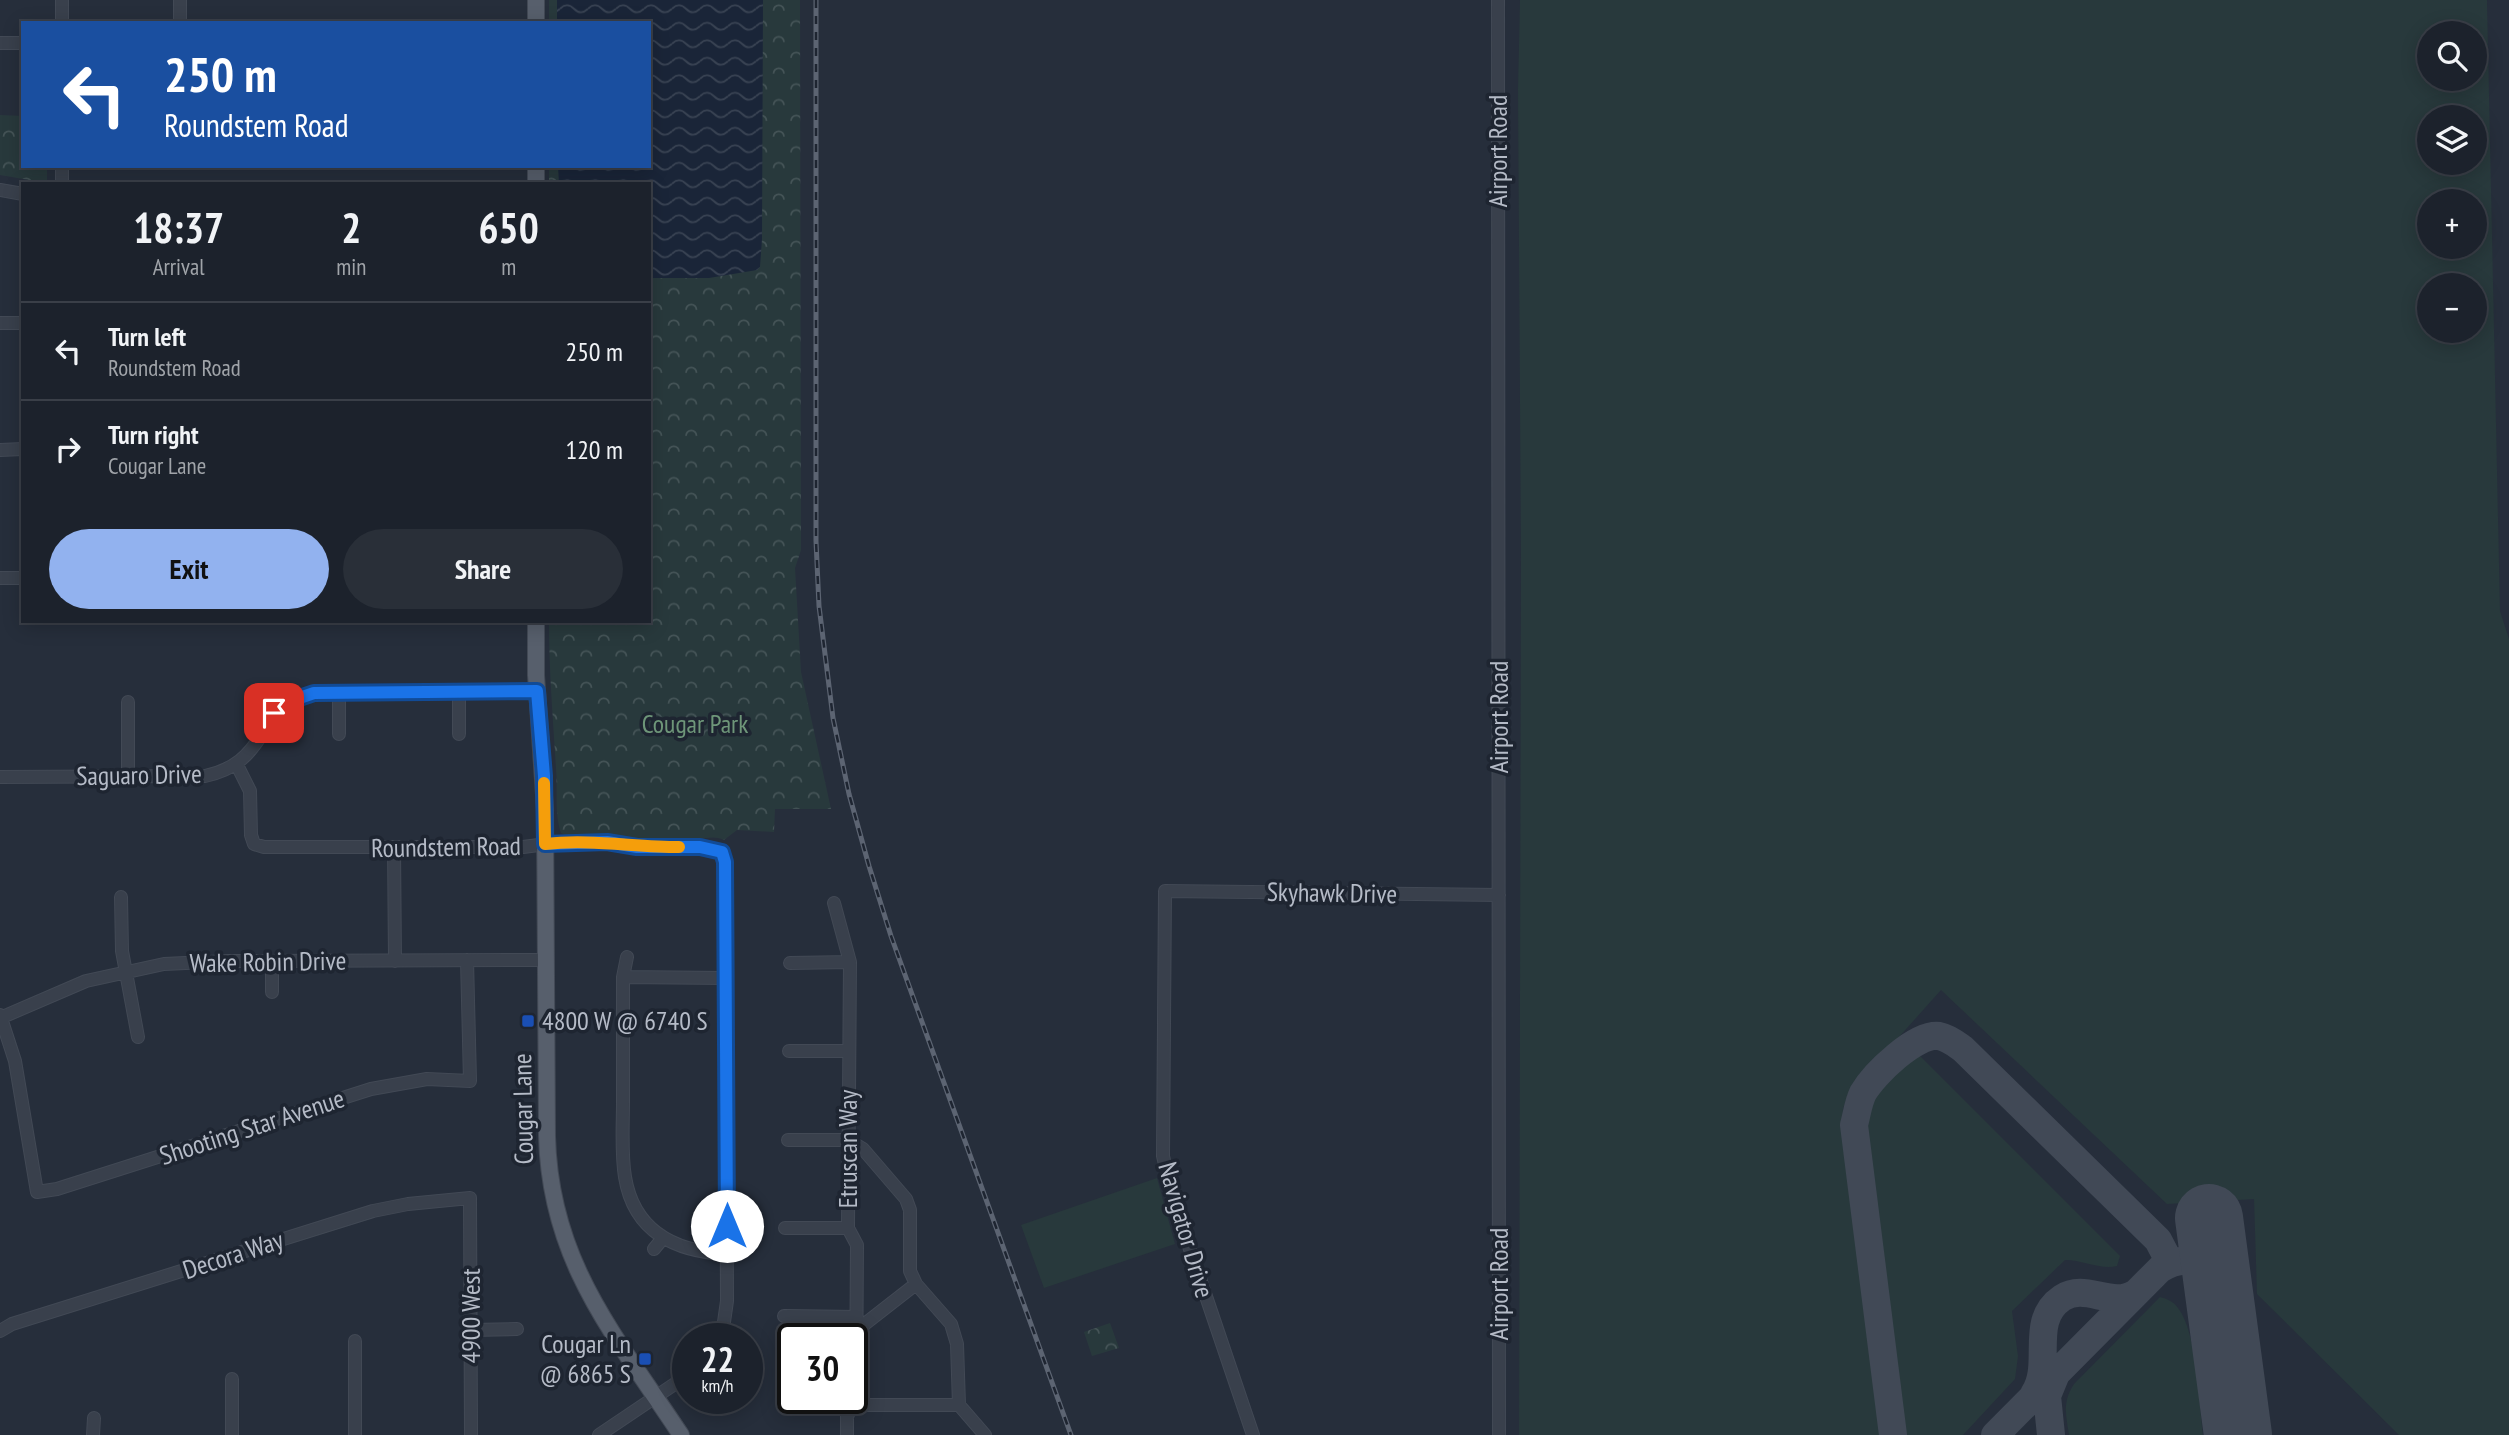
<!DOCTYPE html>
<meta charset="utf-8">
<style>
:root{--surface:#1c222c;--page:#292f38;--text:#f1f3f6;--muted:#a0a4a9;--line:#3a3f48;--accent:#92b2ef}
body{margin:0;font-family:"PT Sans Narrow",sans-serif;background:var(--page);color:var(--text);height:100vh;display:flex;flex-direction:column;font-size:26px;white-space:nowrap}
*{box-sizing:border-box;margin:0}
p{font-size:23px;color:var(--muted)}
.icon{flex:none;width:38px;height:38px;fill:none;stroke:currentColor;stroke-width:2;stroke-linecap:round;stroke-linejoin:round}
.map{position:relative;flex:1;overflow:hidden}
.panel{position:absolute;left:21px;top:182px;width:630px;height:441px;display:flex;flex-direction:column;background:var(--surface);border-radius:0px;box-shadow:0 4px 18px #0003,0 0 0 2px var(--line)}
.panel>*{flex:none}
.banner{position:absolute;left:21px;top:21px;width:630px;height:147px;border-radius:0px;box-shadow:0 4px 18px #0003,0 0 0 2px var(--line);background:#1a4fa0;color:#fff;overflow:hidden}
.buttons{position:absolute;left:2417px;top:21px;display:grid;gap:14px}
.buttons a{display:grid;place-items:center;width:70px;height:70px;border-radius:50%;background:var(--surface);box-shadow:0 4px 18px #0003,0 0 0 2px var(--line);font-size:35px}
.speed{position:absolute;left:672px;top:1323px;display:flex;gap:14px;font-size:35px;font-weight:700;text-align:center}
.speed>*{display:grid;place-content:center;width:91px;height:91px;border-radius:50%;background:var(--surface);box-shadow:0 4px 18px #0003,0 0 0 2px var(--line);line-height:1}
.speed small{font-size:18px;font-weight:400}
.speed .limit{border:4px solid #111;border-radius:10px;background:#fff;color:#111}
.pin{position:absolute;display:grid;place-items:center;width:60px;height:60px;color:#fff;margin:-30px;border-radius:14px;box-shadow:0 4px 10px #0006}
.me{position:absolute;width:77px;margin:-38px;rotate:0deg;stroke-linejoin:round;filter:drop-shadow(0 0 5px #0008)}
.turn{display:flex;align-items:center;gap:24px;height:147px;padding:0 28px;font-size:32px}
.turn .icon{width:91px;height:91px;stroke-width:2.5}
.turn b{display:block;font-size:49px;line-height:60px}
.eta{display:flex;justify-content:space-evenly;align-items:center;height:119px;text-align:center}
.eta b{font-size:42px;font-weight:700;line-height:49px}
.primary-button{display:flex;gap:14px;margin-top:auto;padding:14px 28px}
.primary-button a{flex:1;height:80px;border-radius:42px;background:var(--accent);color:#111;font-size:28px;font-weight:700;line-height:80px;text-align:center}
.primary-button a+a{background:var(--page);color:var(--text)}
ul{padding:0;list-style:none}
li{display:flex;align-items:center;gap:21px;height:98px;padding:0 28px;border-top:2px solid var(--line)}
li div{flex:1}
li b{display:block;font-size:26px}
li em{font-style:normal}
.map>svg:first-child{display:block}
</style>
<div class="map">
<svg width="2509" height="1435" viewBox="0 0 2509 1435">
<defs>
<pattern id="forest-crowns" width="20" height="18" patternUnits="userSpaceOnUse" patternTransform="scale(1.75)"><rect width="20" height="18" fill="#28393c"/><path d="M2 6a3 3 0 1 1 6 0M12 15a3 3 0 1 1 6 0" fill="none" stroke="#455457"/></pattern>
<pattern id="water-waves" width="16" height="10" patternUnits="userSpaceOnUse" patternTransform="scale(1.75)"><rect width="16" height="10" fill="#1a2538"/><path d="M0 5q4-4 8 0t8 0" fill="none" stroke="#394353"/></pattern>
</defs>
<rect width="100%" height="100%" fill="#262e3b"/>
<path fill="#28393c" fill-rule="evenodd" d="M1520,0H2487L2500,611L2509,639V1435H2399L2257,1294L2254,1199L2167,1204L1941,990L1848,1094L1843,1109L1842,1127L1881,1435H1519L1521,559L1518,89ZM2429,33H2474V79H2429ZM2429,117H2474V163H2429ZM2429,201H2474V247H2429ZM2429,285H2474V331H2429Z
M1917,1053L2120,1256L2117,1266C2100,1270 2083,1260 2065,1260L2012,1311L2018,1356L2015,1379L1963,1435H1905L1865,1122C1868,1093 1897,1073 1917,1053Z
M1157,1178L1175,1244L1044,1288L1021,1225Z
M2160,1297C2167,1299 2173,1301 2178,1308C2197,1332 2199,1402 2203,1435H2069C2066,1415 2062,1402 2074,1384Z"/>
<path fill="url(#forest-crowns)" d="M549,0H800L801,550L795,568L801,672L831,809H775L774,832L737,830L724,840C711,834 700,841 686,841C647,841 608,839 569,837L561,833C554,812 558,789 556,768C553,718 549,672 549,621H649V184H549V166H649V23H549Z
M0,115L23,116V166H47V183L0,175Z
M1110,1323L1119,1348L1092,1356L1084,1332Z"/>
<path fill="url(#water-waves)" d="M557,0H763L762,239L760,267L757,270L709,278H649V184H559L558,166H649V23H557Z"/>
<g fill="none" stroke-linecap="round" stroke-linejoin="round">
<path stroke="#414956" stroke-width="28" d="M2034,1394C2054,1364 2028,1321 2062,1298C2086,1282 2111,1309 2136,1293
M1893,1435L1854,1125C1857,1114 1858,1103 1863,1093C1874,1074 1916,1033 1939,1036C1949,1038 1956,1044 1963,1049L2158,1240L2170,1263
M1995,1435L2160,1269C2188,1252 2205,1262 2219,1289
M2051,1435L2047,1396L2056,1374"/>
<path stroke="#414956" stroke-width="68" d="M2209,1218L2238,1435"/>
<defs>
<path id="minor" d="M180,0V23
M1498,0L1499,1435
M62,23V0
M0,43H23
M62,184V166
M0,190L23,194
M0,323H23
M0,450L23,449
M0,578H23
M339,692V734
M128,702V777
M459,734V691
M237,765L250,791L251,835L254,844L264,847H523L562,842H607L637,847H700L722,852L725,862L727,1301L724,1322L718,1339
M0,777L205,776C234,770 249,756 264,731C267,725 270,717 275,712C285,701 300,696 314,693L537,691
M394,847L395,961
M121,897L122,951L138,1037
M834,903L850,962L848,1228L857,1245L856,1394L847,1417V1435
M627,957L623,977C623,1019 623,1060 623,1102C623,1126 621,1153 625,1177C634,1232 676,1252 727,1254
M272,961V992
M790,963L850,962
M623,977L726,978
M0,1015L15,1061L37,1192L57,1189L371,1089L427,1079L470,1081L467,960
M0,1018L86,981L164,964L229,961L546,960
M789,1051H848
M788,1140H848L863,1149L906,1199L910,1210V1271L916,1284L951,1324L957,1344L959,1405L985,1435
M785,1228H848
M654,1249L663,1238
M784,1316L857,1317
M471,1330L517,1329
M857,1330L916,1284
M0,1331L12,1324L373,1211L408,1204L470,1198L471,1435
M355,1341V1435
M232,1379V1435
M786,1405H959
M93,1435L94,1418
M599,1435L688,1375
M1253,1435L1173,1199L1163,1156L1165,891L1499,895"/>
<path id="major" d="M536,23V0
M536,166V184
M536,621V675L545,810L547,1136C550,1262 615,1335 681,1435"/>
</defs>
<use href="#minor" stroke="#424955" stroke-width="14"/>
<use href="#major" stroke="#424955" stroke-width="18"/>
<use href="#minor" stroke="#39404c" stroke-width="12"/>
<use href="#major" stroke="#575f6c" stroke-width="16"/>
<defs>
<path id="rail" d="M816,0V541L819,606L833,718L849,794L869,866L891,936L1071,1435"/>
</defs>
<use href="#rail" stroke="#5c6472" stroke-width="5"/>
<use href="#rail" stroke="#1e2531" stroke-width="2.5" stroke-dasharray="8" stroke-linecap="butt"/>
</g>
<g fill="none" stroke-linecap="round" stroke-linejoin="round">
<defs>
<path id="route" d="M274,713L288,702L314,693L537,691L544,776L545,844L607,842L637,847H700L722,852L725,862L727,1226"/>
</defs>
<use href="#route" stroke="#114b97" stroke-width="18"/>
<use href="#route" stroke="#1a73e8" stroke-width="12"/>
<path stroke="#f59e0b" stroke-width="12" d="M544,783L545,844C590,839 634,847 679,847"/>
</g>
<g fill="#1a4fb4" stroke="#1e2531" stroke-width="2.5">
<rect x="521" y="1014" width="14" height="14" rx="3.5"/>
<rect x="638" y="1352" width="14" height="14" rx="3.5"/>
</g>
<g text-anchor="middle" stroke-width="7" stroke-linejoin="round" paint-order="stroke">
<g font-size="26" fill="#b5bbc7" stroke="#1e2531">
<text transform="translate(1498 151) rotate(-90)" y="9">Airport Road</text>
<text transform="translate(1499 717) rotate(-90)" y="9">Airport Road</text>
<text transform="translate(139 775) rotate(-1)" y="9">Saguaro Drive</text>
<text transform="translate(446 847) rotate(-1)" y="9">Roundstem Road</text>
<text transform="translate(1332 893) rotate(1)" y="9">Skyhawk Drive</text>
<text transform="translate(268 962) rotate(-1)" y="9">Wake Robin Drive</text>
<text transform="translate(523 1109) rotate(-91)" y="9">Cougar Lane</text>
<text transform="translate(252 1127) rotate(-18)" y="9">Shooting Star Avenue</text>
<text transform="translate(848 1149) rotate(-90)" y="9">Etruscan Way</text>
<text transform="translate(1186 1230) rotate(74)" y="9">Navigator Drive</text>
<text transform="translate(233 1255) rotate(-18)" y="9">Decora Way</text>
<text transform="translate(1499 1284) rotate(-90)" y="9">Airport Road</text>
<text transform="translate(471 1316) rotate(-90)" y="9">4900 West</text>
</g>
<g font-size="26" fill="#6e9679" stroke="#1e2531">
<text x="695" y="733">Cougar Park</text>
</g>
<g font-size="26" fill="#b5bbc7" stroke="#1e2531" text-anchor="start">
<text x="542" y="1030">4800 W @ 6740 S</text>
<text x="631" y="1353" text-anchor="end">Cougar Ln<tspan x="631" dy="30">@ 6865 S</tspan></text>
</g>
</g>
</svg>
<div class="buttons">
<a><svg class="icon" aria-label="search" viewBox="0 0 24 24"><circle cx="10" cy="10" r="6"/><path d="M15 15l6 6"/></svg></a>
<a><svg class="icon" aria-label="layers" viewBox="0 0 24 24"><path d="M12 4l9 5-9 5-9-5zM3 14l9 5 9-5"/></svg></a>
<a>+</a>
<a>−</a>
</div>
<div class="speed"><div>22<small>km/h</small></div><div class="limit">30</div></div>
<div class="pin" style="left:274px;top:713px;background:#d93025"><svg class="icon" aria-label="arrive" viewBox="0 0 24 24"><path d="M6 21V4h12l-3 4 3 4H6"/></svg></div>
<svg class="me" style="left:727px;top:1226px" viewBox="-20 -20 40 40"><circle r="19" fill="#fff"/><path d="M0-13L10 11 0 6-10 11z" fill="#1a73e8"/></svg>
<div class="banner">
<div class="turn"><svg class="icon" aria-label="left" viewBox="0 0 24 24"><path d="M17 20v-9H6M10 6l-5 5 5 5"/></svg><div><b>250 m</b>Roundstem Road</div></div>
</div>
<section class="panel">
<div class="eta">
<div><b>18:37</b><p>Arrival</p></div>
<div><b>2</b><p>min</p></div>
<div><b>650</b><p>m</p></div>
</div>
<ul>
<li><svg class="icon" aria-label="left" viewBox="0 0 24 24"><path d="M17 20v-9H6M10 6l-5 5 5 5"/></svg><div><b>Turn left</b><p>Roundstem Road</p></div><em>250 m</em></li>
<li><svg class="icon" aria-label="right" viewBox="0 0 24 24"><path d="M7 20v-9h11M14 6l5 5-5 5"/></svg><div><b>Turn right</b><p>Cougar Lane</p></div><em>120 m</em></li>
</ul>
<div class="primary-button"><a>Exit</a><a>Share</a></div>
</section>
</div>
